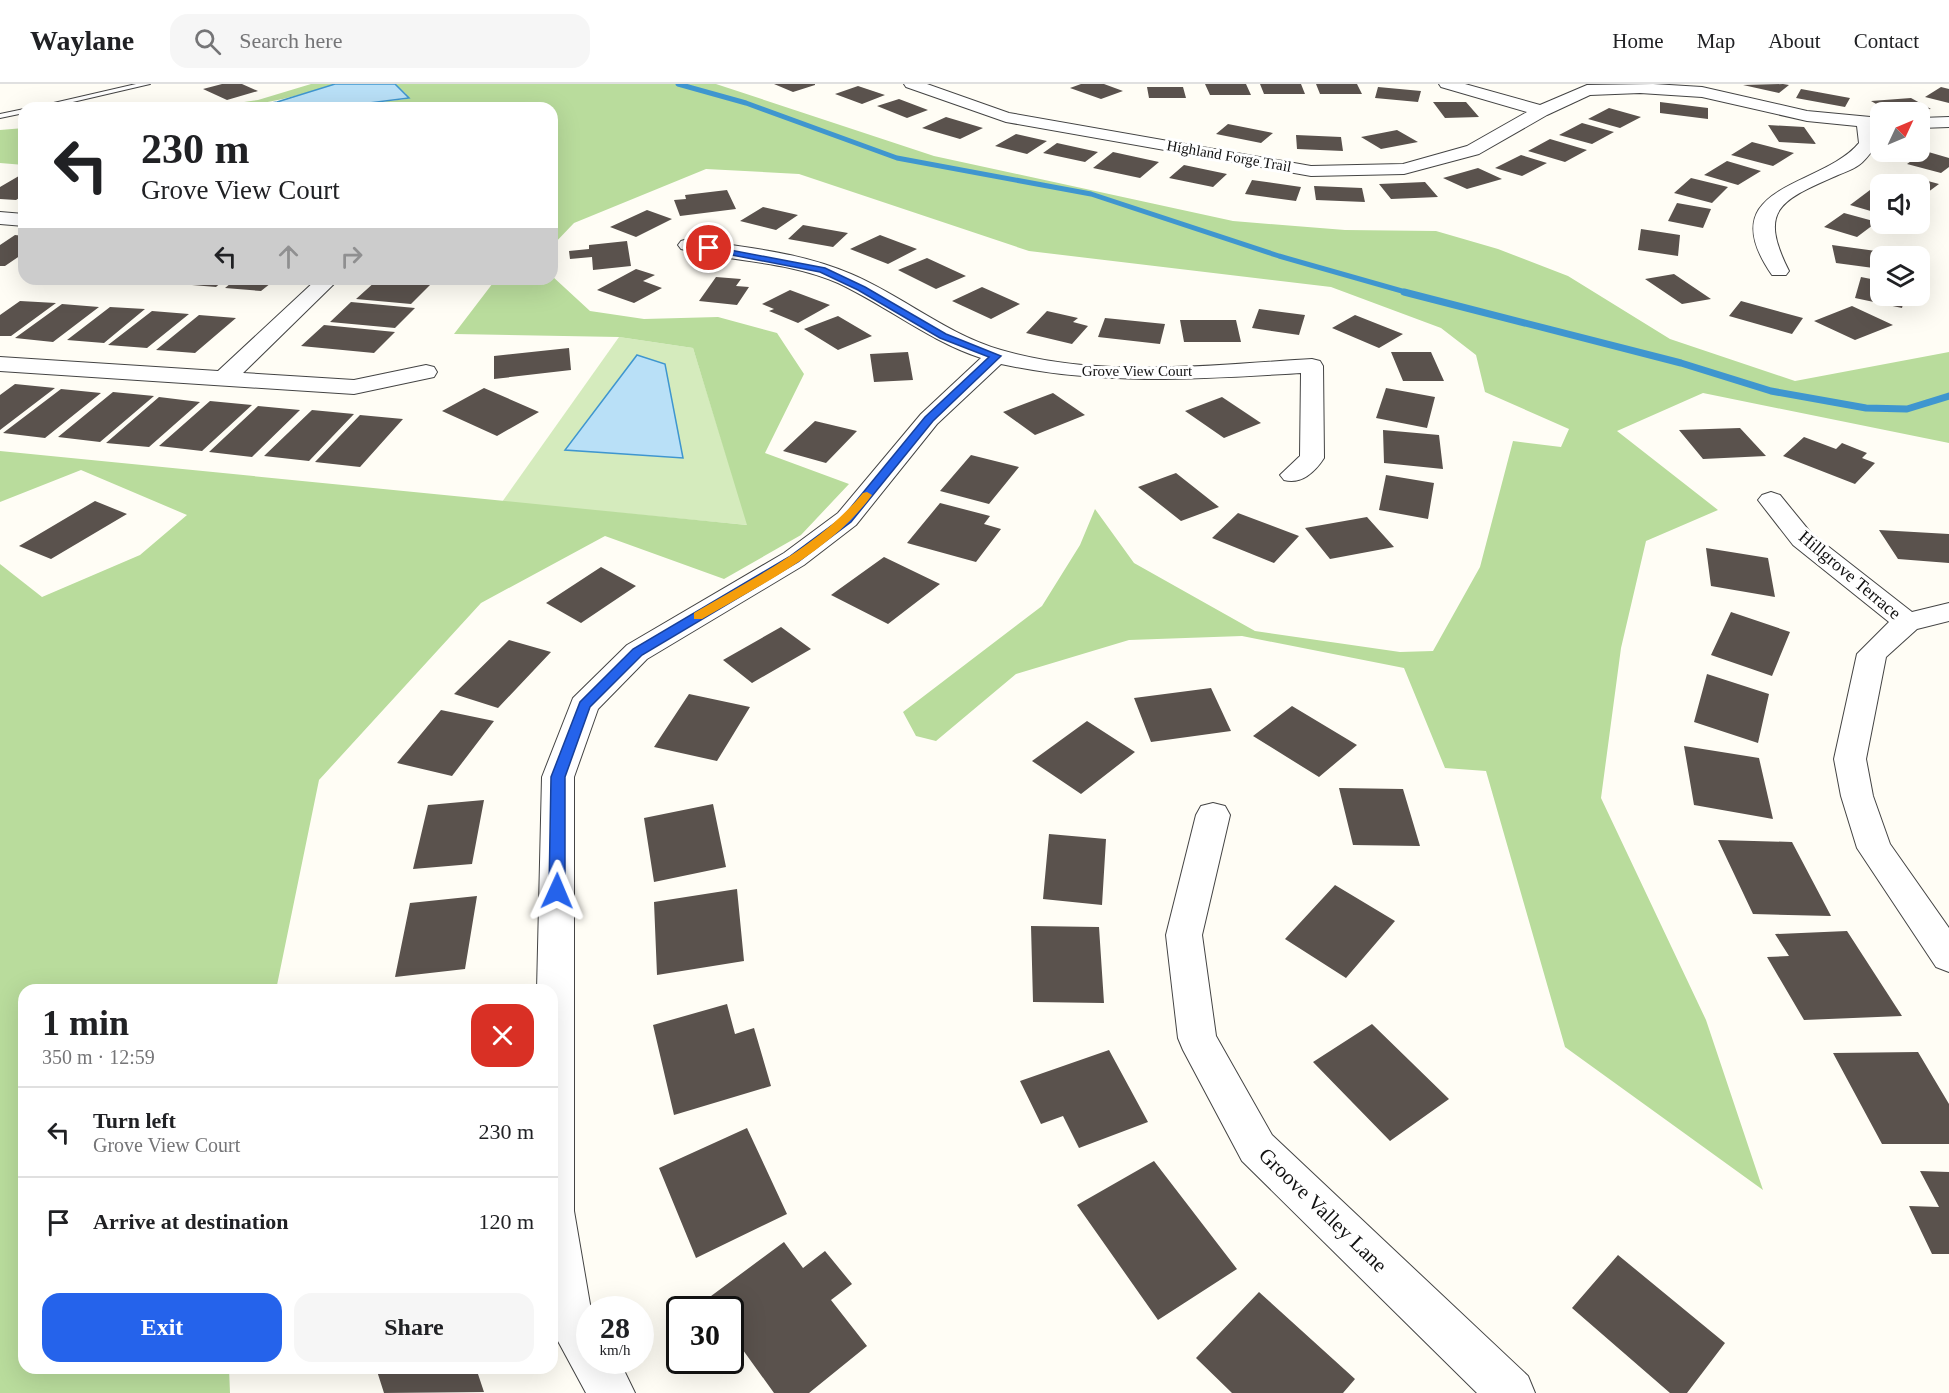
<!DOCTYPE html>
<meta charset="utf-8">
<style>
:root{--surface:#fff;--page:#f6f6f6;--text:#202124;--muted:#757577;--line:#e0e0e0;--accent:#2563eb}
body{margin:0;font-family:Georgia,serif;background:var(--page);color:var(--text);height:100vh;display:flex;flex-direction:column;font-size:22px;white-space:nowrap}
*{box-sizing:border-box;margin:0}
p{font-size:20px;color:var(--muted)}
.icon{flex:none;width:33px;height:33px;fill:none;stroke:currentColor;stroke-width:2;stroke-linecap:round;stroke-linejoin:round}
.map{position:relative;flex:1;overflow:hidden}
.drawer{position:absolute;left:18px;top:900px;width:540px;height:390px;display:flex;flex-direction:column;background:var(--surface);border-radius:18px;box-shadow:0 6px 24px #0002}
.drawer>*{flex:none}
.banner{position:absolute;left:18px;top:18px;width:540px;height:183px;border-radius:18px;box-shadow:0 6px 24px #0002;background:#fff;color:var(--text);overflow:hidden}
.needle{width:39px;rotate:46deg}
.fabs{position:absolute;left:1870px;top:18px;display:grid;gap:12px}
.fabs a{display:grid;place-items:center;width:60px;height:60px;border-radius:12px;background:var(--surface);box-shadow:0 6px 24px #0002;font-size:30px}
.speed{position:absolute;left:576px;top:1212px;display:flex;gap:12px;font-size:30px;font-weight:700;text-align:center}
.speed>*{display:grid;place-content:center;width:78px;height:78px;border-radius:50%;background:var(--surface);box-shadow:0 6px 24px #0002;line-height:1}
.speed small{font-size:15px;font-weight:400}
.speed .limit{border:3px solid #111;border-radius:9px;background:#fff;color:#111}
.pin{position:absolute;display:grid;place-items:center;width:51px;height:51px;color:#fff;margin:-26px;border:3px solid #fff;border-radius:50%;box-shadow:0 2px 6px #0007}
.me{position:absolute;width:66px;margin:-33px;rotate:1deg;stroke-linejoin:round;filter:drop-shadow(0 0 4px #0008)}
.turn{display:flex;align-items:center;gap:21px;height:126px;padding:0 24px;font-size:27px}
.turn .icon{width:78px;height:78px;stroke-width:2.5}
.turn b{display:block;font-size:42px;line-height:51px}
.lanes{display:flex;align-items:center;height:57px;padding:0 24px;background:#0003;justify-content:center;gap:30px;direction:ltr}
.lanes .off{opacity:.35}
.round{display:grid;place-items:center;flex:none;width:63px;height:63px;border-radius:18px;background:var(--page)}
.summary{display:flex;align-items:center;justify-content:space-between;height:102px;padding:0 24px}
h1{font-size:36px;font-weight:800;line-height:45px}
.cta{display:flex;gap:12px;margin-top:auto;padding:12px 24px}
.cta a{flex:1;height:69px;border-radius:18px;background:var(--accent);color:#fff;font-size:24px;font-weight:800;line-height:69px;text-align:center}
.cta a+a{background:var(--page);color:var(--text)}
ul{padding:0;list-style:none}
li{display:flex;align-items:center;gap:18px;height:90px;padding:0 24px;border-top:2px solid var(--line)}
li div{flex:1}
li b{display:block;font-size:22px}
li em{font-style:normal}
header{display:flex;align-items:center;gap:36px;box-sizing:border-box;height:84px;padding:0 30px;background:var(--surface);border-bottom:2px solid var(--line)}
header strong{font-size:28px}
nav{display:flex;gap:33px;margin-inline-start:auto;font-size:21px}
.search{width:420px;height:54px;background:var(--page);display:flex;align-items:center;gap:15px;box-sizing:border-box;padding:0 21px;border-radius:18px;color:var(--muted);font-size:22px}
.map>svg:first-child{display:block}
</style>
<header>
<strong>Waylane</strong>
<div class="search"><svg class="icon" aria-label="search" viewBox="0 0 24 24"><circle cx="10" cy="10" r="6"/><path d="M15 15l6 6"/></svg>Search here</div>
<nav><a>Home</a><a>Map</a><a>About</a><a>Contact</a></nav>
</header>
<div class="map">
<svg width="1949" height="1309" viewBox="0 0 1949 1309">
<rect width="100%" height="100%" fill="#fffdf5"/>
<path fill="#d5ebbd" d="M619,253L693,264L748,441L502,418Z"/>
<path fill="#b9dc9c" d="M311,0H335C289,15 252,24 203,24L258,16Z
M395,0H716L934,72L1233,137L1345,146L1436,147L1498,165L1568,192L1670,255L1795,297L1949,268V359L1703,309L1617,347L1718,426L1646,457L1621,564L1601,714L1706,936L1763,1106L1565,963L1486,687L1445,684L1404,584L1242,552L1129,556L1016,590L936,657L916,652L903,628L1042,522L1080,461L1095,425L1134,479L1255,547L1400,568L1433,567L1480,483L1513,357L1561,363L1569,345L1485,308L1476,271L1441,244L1331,203L1029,167L799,90L706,85L574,139L552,162V24H329L406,15V10Z
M24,44V81L0,79V46Z
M552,192L590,227L644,235L718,233L777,249L804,290L765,369L849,400L801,451L724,495L605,452L481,519L319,696L276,906H24V1284H229L230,1309H0V480L42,513L140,471L187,431L81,386L0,418V367L747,441L693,264L619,253L454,250L496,195H552Z"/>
<path fill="#b9e0f7" stroke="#3f96cf" stroke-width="1.5" d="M335,0H395L409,14L329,24H243L277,18Z
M637,271L665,280L683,374L565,366Z"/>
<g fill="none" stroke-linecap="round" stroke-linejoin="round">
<path stroke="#3f96cf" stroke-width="5" d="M678,0L746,19L897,74L1091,110L1279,172L1409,209"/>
<path stroke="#3f96cf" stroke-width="7" d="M1404,208L1681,279L1771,307L1866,324L1907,325L1949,312"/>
</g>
<path fill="#5a524d" d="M222,0H242L258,7L227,16L203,5Z
M774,0H815V1L793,8Z
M1081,0H1104L1123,7L1101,15L1070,4Z
M1205,0H1246L1251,11H1210Z
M1260,0H1301L1305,10H1264Z
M1316,0H1357L1362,10H1320Z
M1783,0L1789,1L1779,9L1743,1Z
M858,2L885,11L862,20L835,10Z
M1147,3H1183L1186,14H1149Z
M1378,3L1421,7L1418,18L1375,14Z
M1941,3L1949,5V19L1925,13Z
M1801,5L1850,14L1845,23L1796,14Z
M1911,14L1931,25L1890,28L1871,17Z
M899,15L928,26L907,34L877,22Z
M1433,18H1466L1479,33L1445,34Z
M1660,18L1708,24V35L1660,29Z
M1609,24L1641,33L1620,44L1588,35Z
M946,33L983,44L960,55L922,44Z
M1582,39L1614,48L1592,60L1559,51Z
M1228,40L1273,49L1261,59L1216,50Z
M1768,41L1804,43L1816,60L1779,58Z
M1397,46L1418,58L1381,65L1361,53Z
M1016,50L1047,57L1027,70L995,62Z
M1296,51L1341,53L1343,67L1297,65Z
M1550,55L1587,66L1565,78L1528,67Z
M1752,58L1794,69L1773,82L1731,71Z
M1057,59L1098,68L1085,78L1043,69Z
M1925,67L1949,74V83L1941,89L1907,80Z
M1113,68L1159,78L1140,94L1093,84Z
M1521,71L1547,79L1522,92L1495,84Z
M1727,77L1761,87L1738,101L1704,91Z
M1184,81L1227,90L1213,103L1169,94Z
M1478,84L1502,95L1467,105L1443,94Z
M24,89V111L16,116L0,115V103Z
M1902,90L1939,100L1920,114V100H1888Z
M1691,94L1728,103L1712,119L1674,109Z
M1252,96L1301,103L1296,117L1245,110Z
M1425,98L1438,113L1391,115L1379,100Z
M1314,102L1362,104L1365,118L1316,116Z
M727,106L736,125L680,132L674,116L686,115L685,111Z
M1870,106L1881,109V130L1850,121Z
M1677,119L1711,125L1703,144L1668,137Z
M763,123L798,131L776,146L740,137Z
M647,126L672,135L636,153L610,143Z
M1844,129L1877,138L1857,153L1824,143Z
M803,141L848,149L833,163L788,155Z
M1641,145L1680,151L1678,172L1638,166Z
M15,151L24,152V169L5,182H0V161Z
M880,151L917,165L888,180L850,165Z
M627,157L631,182L593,186L592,173L570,175L569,167L589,165V161Z
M1832,161L1876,167L1881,185L1836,179Z
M927,174L966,192L936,205L898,186Z
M636,185L655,191L643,197L662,204L634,219L597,206Z
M1674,190L1711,215L1682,220L1645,195Z
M716,193L741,195L736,202L749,203L737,221L699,217Z
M1861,193L1881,197V212H1905L1902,224L1855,214Z
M186,195H225L216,203L180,200Z
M236,195H276L261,207L225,204Z
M376,197L430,201L411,220L356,215Z
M982,203L1020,220L991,235L952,217Z
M790,206L830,221L798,239L769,227L774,225L762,220Z
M20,217L56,219L11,252H0V231Z
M1741,217L1803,234L1792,250L1729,232Z
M351,218L415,224L395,244L330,238Z
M62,220L99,223L53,258L15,254Z
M1852,222L1893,241L1855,256L1814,237Z
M110,223L145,225L104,259L67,256Z
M1259,225L1305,231L1299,251L1252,244Z
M152,227L189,230L147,264L108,261Z
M1047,227L1078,234L1073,238L1088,242L1072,260L1026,249Z
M199,231L236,234L195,269L156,266Z
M1355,231L1403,250L1379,264L1332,244Z
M838,232L872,252L838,266L804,245Z
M1105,234L1165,240L1160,260L1098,253Z
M1180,236H1236L1241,258H1184Z
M324,241L395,248L374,269L301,262Z
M569,264L571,286L494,295V272Z
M908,268L913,296L874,298L870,270Z
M1391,268H1431L1444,297H1403Z
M15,300L55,304L0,346V311Z
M484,304L539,328L497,352L442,327Z
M1386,304L1435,313L1427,344L1376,334Z
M61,305L101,309L45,354L3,349Z
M113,308L154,312L100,358L58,353Z
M1053,309L1085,331L1035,351L1003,328Z
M159,313L200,318L149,363L106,359Z
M1222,313L1261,339L1224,354L1185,327Z
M210,317L252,321L202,367L159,362Z
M258,322L300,326L252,373L209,368Z
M312,326L354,330L309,377L264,372Z
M360,331L403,335L360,383L315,378Z
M815,337L857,347L826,379L783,367Z
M1740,344L1766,372L1703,375L1679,346Z
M1383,346L1439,351L1443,385L1384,379Z
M1804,353L1836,365L1842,359L1867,369L1862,374L1875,379L1855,400L1783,372Z
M971,371L1019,383L989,420L940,407Z
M1176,389L1219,423L1181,437L1138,403Z
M1386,391L1434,399L1428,435L1379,426Z
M95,417L127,430L51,475L19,462Z
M940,419L990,432L984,440L1001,445L976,478L907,459Z
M1238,429L1299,452L1274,479L1212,454Z
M1367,433L1394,463L1330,475L1305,444Z
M1879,446L1949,450V479L1898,475Z
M1706,464L1768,474L1775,513L1711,502Z
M884,473L940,500L888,540L831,511Z
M601,483L636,502L581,539L546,519Z
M1731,528L1790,548L1772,592L1711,571Z
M781,543L811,565L752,599L723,576Z
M509,556L551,568L498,624L454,610Z
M1707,590L1769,610L1758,659L1694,638Z
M1211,604L1231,647L1151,658L1134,614Z
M689,610L750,623L717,677L654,663Z
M1292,622L1357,661L1319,693L1253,652Z
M441,626L494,637L452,692L397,679Z
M1087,637L1135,668L1081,710L1032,677Z
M1684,662L1759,674L1773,735L1694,721Z
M1339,704L1403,705L1420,762L1353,761Z
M484,716L472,780L413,785L428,721Z
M713,720L726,783L654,798L644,734Z
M1049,750L1106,755L1102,821L1043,815Z
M1718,756L1792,758L1831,832L1753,830Z
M1335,801L1395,837L1346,894L1285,855Z
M737,805L744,877L657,891L654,818Z
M477,812L465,885L395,893L410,819Z
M1031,842L1099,843L1104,919L1033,918Z
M1847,847L1902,932L1804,936L1767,873L1789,872L1775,850Z
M727,920L735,950L754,944L771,1002L674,1031L653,941Z
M1372,940L1449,1015L1390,1057L1313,978Z
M1109,966L1148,1038L1079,1064L1063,1032L1041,1040L1020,997Z
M1918,968L1949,1020V1060H1882L1833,969Z
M747,1044L787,1130L696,1174L659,1084Z
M1154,1077L1237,1185L1158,1236L1077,1121Z
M1920,1087L1949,1088V1170H1932L1909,1122L1939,1123Z
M784,1158L803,1184L825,1167L852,1200L831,1216L867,1262L809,1309H774L730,1248V1226H714L707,1215Z
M1618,1171L1725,1259L1687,1309H1670L1572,1224Z
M1259,1208L1355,1295L1343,1309H1232L1196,1274Z
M376,1284H476L484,1308L384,1309Z"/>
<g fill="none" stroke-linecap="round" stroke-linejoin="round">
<defs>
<path id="lane" d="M136,0H150L47,24H32Z
M24,25V29L0,34V30Z"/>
<path id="street" d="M904,0H927L1009,29L1311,82L1403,80L1467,62L1527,28L1441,3L1439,0H1465L1540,21L1587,1L1653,0L1702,3L1807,27L1881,34V44L1874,43L1877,60C1872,67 1866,76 1859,81C1852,86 1845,88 1838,91C1782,116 1757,124 1789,187L1786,191H1772C1709,100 1822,104 1859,59L1857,42L1807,37L1702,13L1640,9L1590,11L1547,31L1479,70L1404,90L1311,92L1006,38L906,3Z
M1949,33V43L1920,44V34Z
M0,128L24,130V142L0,140Z
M688,155C743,163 800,168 851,190C903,212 946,250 1001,266C1100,295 1210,281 1312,275L1320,277L1323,282L1324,374C1315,388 1301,401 1284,396L1280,391L1300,372L1301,289C1200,295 1100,302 1001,280L937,340L856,441L804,481L647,575L598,625L574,693V1127L591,1226L590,1276H619L635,1309H586L552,1246V906H537L542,693L573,614L627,561L784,469L838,429L921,330L981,274C929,257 887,222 838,199C787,177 734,178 681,165L678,161L681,157Z
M317,195H339L243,289L354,296L426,281L434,283L437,288L434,293L354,310L0,287V273L218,287Z
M1771,408L1780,411L1811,449L1912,528L1949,519V537L1917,545L1886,573L1866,675L1873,712L1890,760L1949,844V888L1936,883L1857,764L1841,712L1834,675L1857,570L1889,538L1793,461L1758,416L1762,411Z
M1213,719L1225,722L1230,731L1202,851L1216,952L1272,1051L1528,1292L1535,1309H1477L1242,1077L1183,966L1178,954L1166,851L1196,731L1201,722Z"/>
</defs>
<use href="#lane" stroke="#444" stroke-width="2"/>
<use href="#street" stroke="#444" stroke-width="2"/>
<use href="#lane" fill="#fff" fill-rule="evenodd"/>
<use href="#street" fill="#fff" fill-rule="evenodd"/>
</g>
<path fill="#2563eb" stroke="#184099" stroke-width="1.5" d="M709,162L825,184L865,203L946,250L1001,272L933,337L851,438L798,478L642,571L590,623L565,693V807L557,813L549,807L551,693L580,618L633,565L789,473L843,433L925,333L989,273L940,254L858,206L820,188L706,166Z"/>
<path fill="#f59e0b" d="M867,408L872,411C831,467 762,500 702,535H694V529C753,494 818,463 863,409Z"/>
<g text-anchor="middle" stroke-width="6" stroke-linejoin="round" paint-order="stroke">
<g font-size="15" fill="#111" stroke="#fff">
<text transform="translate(1229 72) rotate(10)" y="5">Highland Forge Trail</text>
<text x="1137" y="292">Grove View Court</text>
</g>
<g font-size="18" fill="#111" stroke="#fff">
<text transform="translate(1850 491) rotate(40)" y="6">Hillgrove Terrace</text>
</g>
<g font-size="21" fill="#111" stroke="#fff">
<text transform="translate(1323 1126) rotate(44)" y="7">Groove Valley Lane</text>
</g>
</g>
</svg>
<div class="fabs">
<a><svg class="needle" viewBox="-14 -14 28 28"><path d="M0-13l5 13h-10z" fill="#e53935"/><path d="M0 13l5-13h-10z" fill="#757577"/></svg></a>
<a><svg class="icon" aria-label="sound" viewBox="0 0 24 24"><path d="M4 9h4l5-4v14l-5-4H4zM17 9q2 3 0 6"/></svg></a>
<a><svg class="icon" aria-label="layers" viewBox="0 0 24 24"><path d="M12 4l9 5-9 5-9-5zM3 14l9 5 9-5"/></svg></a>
</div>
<div class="speed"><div>28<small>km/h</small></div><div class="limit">30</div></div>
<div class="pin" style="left:709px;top:164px;background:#d93025"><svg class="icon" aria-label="arrive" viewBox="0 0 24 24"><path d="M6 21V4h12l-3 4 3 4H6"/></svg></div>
<svg class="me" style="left:557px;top:807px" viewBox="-20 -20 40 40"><path d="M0-17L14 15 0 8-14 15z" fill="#2563eb" stroke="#fff" stroke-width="4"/></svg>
<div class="banner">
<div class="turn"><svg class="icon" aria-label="left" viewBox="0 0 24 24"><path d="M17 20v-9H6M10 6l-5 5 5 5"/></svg><div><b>230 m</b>Grove View Court</div></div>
<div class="lanes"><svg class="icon" aria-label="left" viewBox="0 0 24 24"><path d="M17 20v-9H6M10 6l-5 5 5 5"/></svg><svg class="icon off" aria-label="ahead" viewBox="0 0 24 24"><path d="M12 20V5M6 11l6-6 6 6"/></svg><svg class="icon off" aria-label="right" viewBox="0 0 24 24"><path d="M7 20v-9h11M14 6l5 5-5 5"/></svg></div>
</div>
<section class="drawer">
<div class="summary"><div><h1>1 min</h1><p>350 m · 12:59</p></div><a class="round" style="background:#d93025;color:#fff"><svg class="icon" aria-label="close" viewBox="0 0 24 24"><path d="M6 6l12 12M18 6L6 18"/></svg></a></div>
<ul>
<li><svg class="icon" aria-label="left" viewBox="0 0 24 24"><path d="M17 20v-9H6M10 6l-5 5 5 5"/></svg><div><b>Turn left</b><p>Grove View Court</p></div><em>230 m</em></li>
<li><svg class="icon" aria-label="arrive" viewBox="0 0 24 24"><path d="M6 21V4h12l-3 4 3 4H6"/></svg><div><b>Arrive at destination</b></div><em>120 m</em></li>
</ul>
<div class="cta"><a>Exit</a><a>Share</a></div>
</section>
</div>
